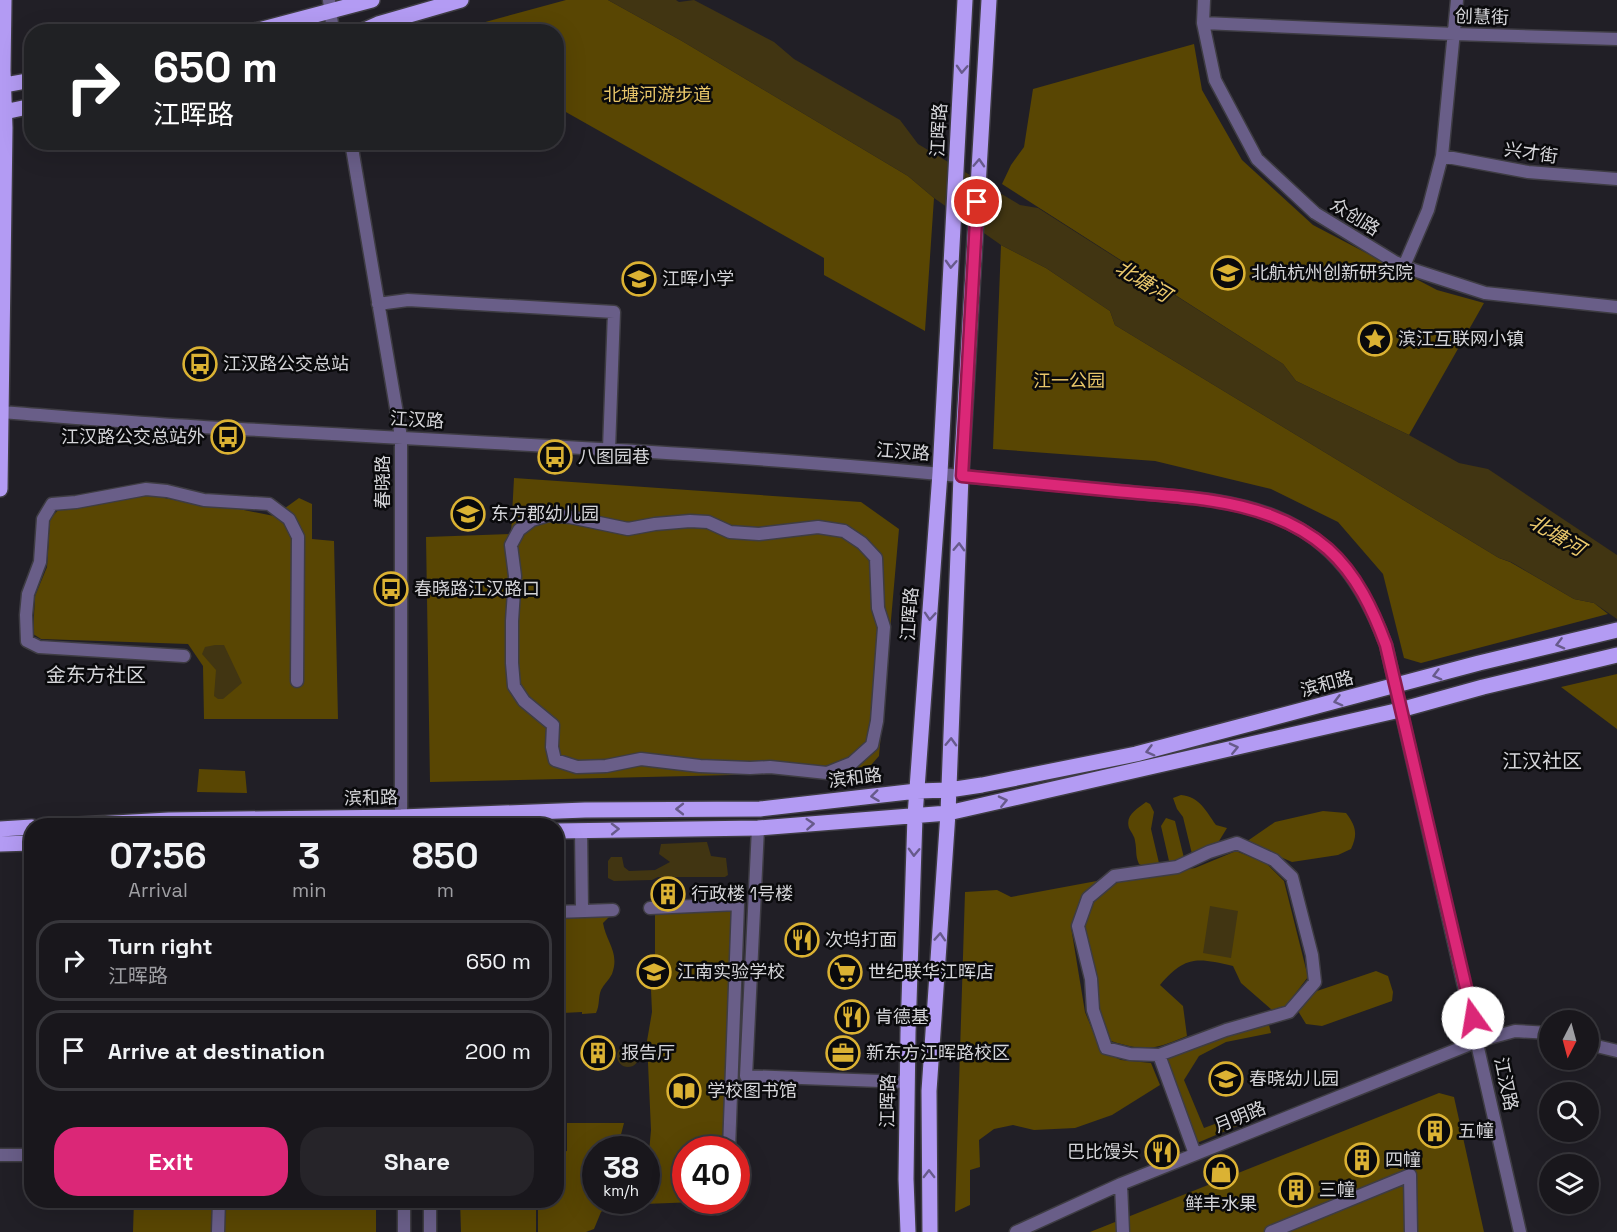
<!DOCTYPE html>
<meta charset="utf-8">
<style>
:root{--surface:#19171c;--page:#262429;--text:#f1f3f6;--muted:#9f9fa3;--line:#37363b;--accent:#db2777}
body{margin:0;font-family:"Space Grotesk","Noto Sans SC",sans-serif;background:var(--page);color:var(--text);height:100vh;display:flex;flex-direction:column;font-size:22px;white-space:nowrap}
*{box-sizing:border-box;margin:0}
p{font-size:20px;color:var(--muted)}
.icon{flex:none;width:33px;height:33px;fill:none;stroke:currentColor;stroke-width:2;stroke-linecap:round;stroke-linejoin:round}
.map{position:relative;flex:1;overflow:hidden}
.panel{position:absolute;left:24px;top:818px;width:540px;height:390px;display:flex;flex-direction:column;background:var(--surface);border-radius:24px;box-shadow:0 6px 24px #0002,0 0 0 2px var(--line)}
.panel>*{flex:none}
.top-card{position:absolute;left:24px;top:24px;width:540px;height:126px;border-radius:24px;box-shadow:0 6px 24px #0002,0 0 0 2px var(--line);background:#202124;color:#fff;overflow:hidden}
.needle{width:39px;rotate:186deg}
.controls{position:absolute;left:1539px;top:1010px;display:grid;gap:12px}
.controls a{display:grid;place-items:center;width:60px;height:60px;border-radius:50%;background:var(--surface);box-shadow:0 6px 24px #0002,0 0 0 2px var(--line);font-size:30px}
.speed{position:absolute;left:582px;top:1136px;display:flex;gap:12px;font-size:30px;font-weight:700;text-align:center}
.speed>*{display:grid;place-content:center;width:78px;height:78px;border-radius:50%;background:var(--surface);box-shadow:0 6px 24px #0002,0 0 0 2px var(--line);line-height:1}
.speed small{font-size:15px;font-weight:400}
.speed .limit{border:9px solid #d22;background:#fff;color:#111}
.pin{position:absolute;display:grid;place-items:center;width:51px;height:51px;color:#fff;margin:-26px;border:3px solid #fff;border-radius:50%;box-shadow:0 2px 6px #0007}
.me{position:absolute;width:66px;margin:-33px;rotate:347deg;stroke-linejoin:round;filter:drop-shadow(0 0 4px #0008)}
.turn{display:flex;align-items:center;gap:21px;height:126px;padding:0 30px;font-size:27px}
.turn .icon{width:78px;height:78px;stroke-width:2.5}
.turn b{display:block;font-size:42px;line-height:51px}
.eta{display:flex;justify-content:space-evenly;align-items:center;height:102px;text-align:center}
.eta b{font-size:36px;font-weight:800;line-height:42px}
.action{display:flex;gap:12px;margin-top:auto;padding:12px 30px}
.action a{flex:1;height:69px;border-radius:24px;background:var(--accent);color:#fff;font-size:24px;font-weight:800;line-height:69px;text-align:center}
.action a+a{background:var(--page);color:var(--text)}
ul{padding:0;list-style:none}
li{display:flex;align-items:center;gap:18px;height:81px;margin:0 12px 9px;padding:0 18px;border:3px solid var(--line);border-radius:24px}
li div{flex:1}
li b{display:block;font-size:22px}
li em{font-style:normal}
.map>svg:first-child{display:block}
</style>
<div class="map">
<svg width="1617" height="1232" viewBox="0 0 1617 1232">
<rect width="100%" height="100%" fill="#211f26"/>
<path fill="#594603" d="M566,0H608L682,41L908,176L934,198L925,331L824,275V258L557,107L556,32H478V24Z
M1194,44L1202,90L1242,160L1313,225L1437,290L1484,303L1409,435L1296,381L1283,364L1002,184L1011,165L1024,147L1033,89Z
M1001,245L1046,268L1110,311L1115,325L1499,558L1510,562L1574,599L1594,603L1608,614L1421,663L1404,658L1383,574L1338,522L1271,489L1155,461L993,449Z
M514,478L861,502L899,529L879,756L865,772L430,782L426,537L511,534Z
M145,494L199,505L239,509L274,516L299,498L312,504V539L334,541L338,719H204L203,666L188,644L41,639L33,634L35,596L47,567L50,519L60,508Z
M1617,674V729L1561,687Z
M199,769L245,771L247,793L197,792Z
M1181,795C1200,797 1206,811 1216,825L1227,828L1216,846L1192,854L1183,817L1177,809L1173,798Z
M1146,802L1150,804L1154,812L1151,829L1159,863L1145,867L1139,864C1135,855 1137,850 1135,841C1135,837 1131,832 1129,828C1125,815 1137,809 1146,802Z
M1323,811L1346,813C1356,826 1358,834 1351,849L1338,855L1292,862L1246,842L1275,822Z
M1166,818L1175,821L1184,858L1177,863L1169,861L1161,826Z
M1236,851L1266,863L1284,881L1308,977L1285,1007L1272,1010L1241,983L1233,966C1197,958 1186,955 1160,985L1183,1006L1187,1036C1153,1050 1146,1052 1111,1041L1099,1007L1098,982L1085,926L1092,902L1118,881L1195,868Z
M1102,880L1084,894L1071,927L1085,1012L1101,1051L1121,1060L1151,1063L1160,1085L1112,1115L1075,1128L1034,1130L1013,1125L994,1129L979,1140L980,1167L970,1170V1205L955,1212L965,892L997,890L1011,897Z
M733,909L724,1149H686V1200L722,1201L644,1204V1200H646L647,1175L651,1130L647,1041L652,1012L651,990L655,964V914Z
M611,915L603,923C606,942 620,952 612,974C609,980 604,984 601,990C598,997 600,1005 596,1013L582,1014V1012L563,1013L560,918Z
M1376,971L1388,976L1393,992L1392,1001L1322,1026L1306,1024L1298,1011L1314,992Z
M557,980L561,1131L557,1141Z
M1269,1025L1271,1033L1226,1042L1199,1056L1184,1080L1204,1128L1257,1108L1261,1116L1197,1143L1165,1058L1221,1037Z
M1439,1093L1454,1097L1484,1232H1090Z
M567,1123H624C618,1145 620,1149 596,1149V1200L615,1201L601,1212L594,1229L586,1232H538V1200H556L557,1153L567,1151Z
M134,1200H376V1232H133Z
M460,1200H536V1232H461Z"/>
<path fill="#413512" d="M608,0H676L679,2L694,0L774,42L794,59L900,120L918,144L1020,205L1038,208L1283,364L1296,381L1409,435L1459,463L1488,469L1617,555V619L1594,603L1574,599L1511,562L1499,558L1115,325L1110,311L1046,268L1001,245L934,198L908,176L682,41Z
M215,645H224L242,683L223,699H218L214,696L216,670L202,654L205,647Z
M705,842H707L711,856L726,858L728,875L725,877H658L652,880L614,881L608,878V861L611,857H622L624,867L629,871L655,870L670,862L659,854L661,844Z
M1210,906L1238,911L1231,958L1203,953Z
M617 1056a11 11 0 1 1 22 0a11 11 0 1 1-22 0Z"/>
<g fill="none" stroke-linecap="round" stroke-linejoin="round">
<defs>
<path id="minor" d="M329,0L333,32
M1204,0L1203,23L1215,80L1257,159L1315,213L1395,262L1414,270L1485,293L1617,307
M1203,23L1455,34L1617,39
M351,142L401,437V825
M1442,156L1528,172L1617,179
M1404,266L1428,210L1442,156L1457,0
M378,304L408,300L614,312L609,449
M0,412C80,418 161,425 241,429C485,443 729,453 971,477C1027,482 1083,487 1139,493C1184,497 1233,499 1276,517C1336,542 1364,587 1386,645L1520,1232
M549,515L570,517L628,529L655,524L690,521L708,522L730,532L759,534L818,527L844,531L862,543L876,558L878,608L884,627L877,721L872,745L852,763L827,773L770,767L750,768L700,766L641,759L606,766L577,767L555,760L552,747L553,725L524,701L514,686L512,663V621L515,576L511,545L519,530L532,520Z
M184,656L39,647L27,641L26,615L28,594L40,562L43,519L52,504L76,502L146,489L167,491L204,500L269,504L289,519L298,537L297,681
M758,828L746,1076L907,1082
M581,830L582,911
M1237,843L1274,860L1292,877L1312,955L1315,982L1289,1012L1226,1030L1159,1055L1130,1054L1106,1048L1093,1010L1091,979L1078,926L1088,898L1114,876L1177,867L1209,852Z
M650,908L738,904L729,1149
M556,912L613,910
M1588,1044L1617,1051
M1159,1055L1195,1154
M0,1155H32
M1121,1184L1123,1232
M404,1200V1232
M430,1200V1232
M718,1208L725,1204L727,1200
M218,1232L219,1200
M1016,1232L1121,1184L1478,1041L1515,1031L1550,1033
M1271,1232L1410,1175L1411,1232"/>
<path id="major" d="M251,32L372,0
M360,32L378,24L461,0
M0,86L32,80
M0,113L32,106
M0,489L5,128L3,70L4,0
M78,825L169,820L401,817L585,810L760,809L917,791L949,790L982,785L1136,754L1479,663L1617,630
M0,829L32,827
M556,831L758,828L948,813L1400,710L1483,687L1617,655
M0,844L32,843
M908,1232L906,1179L908,1033L915,816L940,473L965,0
M930,1232L929,1091L948,813L961,476L989,0"/>
</defs>
<use href="#minor" stroke="#3e3c43" stroke-width="15"/>
<use href="#major" stroke="#3e3c43" stroke-width="18"/>
<use href="#minor" stroke="#695e88" stroke-width="12"/>
<use href="#major" stroke="#b39bf3" stroke-width="15"/>
</g>
<defs><path id="oneway-chevron" d="M-2-3.5L2.5 0L-2 3.5" fill="none" stroke-width="1.6" stroke-linecap="round" stroke-linejoin="round" transform="scale(1.5)"/></defs>
<g stroke="#675a8b">
<use href="#oneway-chevron" transform="translate(962 69) rotate(93)"/>
<use href="#oneway-chevron" transform="translate(979 163) rotate(-87)"/>
<use href="#oneway-chevron" transform="translate(951 264) rotate(93)"/>
<use href="#oneway-chevron" transform="translate(959 547) rotate(-88)"/>
<use href="#oneway-chevron" transform="translate(930 616) rotate(94)"/>
<use href="#oneway-chevron" transform="translate(1560 644) rotate(166)"/>
<use href="#oneway-chevron" transform="translate(1437 675) rotate(165)"/>
<use href="#oneway-chevron" transform="translate(1338 701) rotate(165)"/>
<use href="#oneway-chevron" transform="translate(951 742) rotate(-88)"/>
<use href="#oneway-chevron" transform="translate(1234 748) rotate(-13)"/>
<use href="#oneway-chevron" transform="translate(1150 751) rotate(165)"/>
<use href="#oneway-chevron" transform="translate(875 796) rotate(173)"/>
<use href="#oneway-chevron" transform="translate(1003 801) rotate(-13)"/>
<use href="#oneway-chevron" transform="translate(680 809) rotate(180)"/>
<use href="#oneway-chevron" transform="translate(810 824) rotate(-4)"/>
<use href="#oneway-chevron" transform="translate(615 829) rotate(-1)"/>
<use href="#oneway-chevron" transform="translate(914 852) rotate(92)"/>
<use href="#oneway-chevron" transform="translate(940 937) rotate(-86)"/>
<use href="#oneway-chevron" transform="translate(929 1174) rotate(-90)"/>
</g>
<g fill="none" stroke-linecap="round" stroke-linejoin="round">
<defs>
<path id="route" d="M977,202L962,476C1013,481 1065,486 1116,491C1189,498 1270,498 1328,549C1357,575 1373,610 1386,645L1473,1018"/>
</defs>
<use href="#route" stroke="#8e194d" stroke-width="15"/>
<use href="#route" stroke="#db2777" stroke-width="10"/>
</g>
<defs>
<symbol id="university-ring" viewBox="-11 -11 22 22"><circle r="9.5" fill="#0a0a0c" stroke="#dbb233" stroke-width="1.5"/><path d="M0-5L7-2L0 1L-7-2ZM-4 1L0 2.5L4 1V4Q0 6-4 4Z" fill="#dbb233"/></symbol>
<symbol id="school-ring" viewBox="-11 -11 22 22"><circle r="9.5" fill="#0a0a0c" stroke="#dbb233" stroke-width="1.5"/><path d="M0-5L7-2L0 1L-7-2ZM-4 1L0 2.5L4 1V4Q0 6-4 4Z" fill="#dbb233"/></symbol>
<symbol id="sight-ring" viewBox="-11 -11 22 22"><circle r="9.5" fill="#0a0a0c" stroke="#dbb233" stroke-width="1.5"/><path d="M0-6L1.8-2.2L6-1.7L2.9 1.2L3.7 5.4L0 3.3L-3.7 5.4L-2.9 1.2L-6-1.7L-1.8-2.2Z" fill="#dbb233"/></symbol>
<symbol id="bus-ring" viewBox="-11 -11 22 22"><circle r="9.5" fill="#0a0a0c" stroke="#dbb233" stroke-width="1.5"/><path d="M-5-6H5V4H4V6H2V4H-2V6H-4V4H-5ZM-3.5-4V0h7V-4ZM-3.5 1.2v1.5H-2V1.2ZM2 1.2v1.5H3.5V1.2Z" fill="#dbb233"/></symbol>
<symbol id="building-ring" viewBox="-11 -11 22 22"><circle r="9.5" fill="#0a0a0c" stroke="#dbb233" stroke-width="1.5"/><path d="M-4-6H4V6H1V3H-1V6H-4ZM-2.5-4.3h1.7v1.8h-1.7ZM.8-4.3h1.7v1.8H.8ZM-2.5-1h1.7V.8h-1.7ZM.8-1h1.7V.8H.8Z" fill="#dbb233"/></symbol>
<symbol id="restaurant-ring" viewBox="-11 -11 22 22"><circle r="9.5" fill="#0a0a0c" stroke="#dbb233" stroke-width="1.5"/><path d="M-5-6h1v4h1v-4h1v4h1v-4h1v5L-1.5 .5V6h-2V.5L-5-1ZM5-6V6H3V1.5H1.5Q1.5-4 5-6Z" fill="#dbb233"/></symbol>
<symbol id="supermarket-ring" viewBox="-11 -11 22 22"><circle r="9.5" fill="#0a0a0c" stroke="#dbb233" stroke-width="1.5"/><path d="M-6-5.5h2.5l.6 2H6L4.5 2H-2.5L-4.4-4H-6ZM-1.5 3.2a1.3 1.3 0 1 0 .1 0ZM3 3.2a1.3 1.3 0 1 0 .1 0Z" fill="#dbb233"/></symbol>
<symbol id="office-ring" viewBox="-11 -11 22 22"><circle r="9.5" fill="#0a0a0c" stroke="#dbb233" stroke-width="1.5"/><path d="M-6-3h4V-5.5h4V-3h4V5H-6ZM-1-4.5V-3h2v-1.5ZM-6 0V1H6V0Z" fill="#dbb233"/></symbol>
<symbol id="library-ring" viewBox="-11 -11 22 22"><circle r="9.5" fill="#0a0a0c" stroke="#dbb233" stroke-width="1.5"/><path d="M-6-4Q-3-5.5-.7-3.5V5Q-3 3-6 4ZM6-4Q3-5.5 .7-3.5V5Q3 3 6 4Z" fill="#dbb233"/></symbol>
<symbol id="shop-ring" viewBox="-11 -11 22 22"><circle r="9.5" fill="#0a0a0c" stroke="#dbb233" stroke-width="1.5"/><path d="M-5-2.5h2.3a2.7 3.5 0 0 1 5.4 0H5L5.5 6h-11ZM-1.5-2.5h3a1.5 2.3 0 0 0-3 0Z" fill="#dbb233"/></symbol>
</defs>
<g fill-rule="evenodd">
<use href="#university-ring" x="1209" y="254" width="38" height="38"/>
<use href="#school-ring" x="620" y="260" width="38" height="38"/>
<use href="#sight-ring" x="1356" y="320" width="38" height="38"/>
<use href="#bus-ring" x="181" y="345" width="38" height="38"/>
<use href="#bus-ring" x="209" y="418" width="38" height="38"/>
<use href="#bus-ring" x="536" y="438" width="38" height="38"/>
<use href="#school-ring" x="449" y="495" width="38" height="38"/>
<use href="#bus-ring" x="372" y="570" width="38" height="38"/>
<use href="#building-ring" x="649" y="875" width="38" height="38"/>
<use href="#restaurant-ring" x="783" y="921" width="38" height="38"/>
<use href="#school-ring" x="635" y="953" width="38" height="38"/>
<use href="#supermarket-ring" x="826" y="953" width="38" height="38"/>
<use href="#restaurant-ring" x="833" y="998" width="38" height="38"/>
<use href="#building-ring" x="579" y="1034" width="38" height="38"/>
<use href="#office-ring" x="824" y="1034" width="38" height="38"/>
<use href="#school-ring" x="1207" y="1060" width="38" height="38"/>
<use href="#library-ring" x="665" y="1072" width="38" height="38"/>
<use href="#building-ring" x="1416" y="1112" width="38" height="38"/>
<use href="#restaurant-ring" x="1143" y="1133" width="38" height="38"/>
<use href="#building-ring" x="1343" y="1141" width="38" height="38"/>
<use href="#shop-ring" x="1202" y="1153" width="38" height="38"/>
<use href="#building-ring" x="1277" y="1171" width="38" height="38"/>
</g>
<g text-anchor="middle" stroke-width="5" stroke-linejoin="round" paint-order="stroke">
<g font-size="18" fill="#d5d5d9" stroke="#0a0a0c">
<text transform="translate(1482 17) rotate(2)" y="6">创慧街</text>
<text transform="translate(939 130) rotate(-87)" y="6">江晖路</text>
<text transform="translate(1531 153) rotate(8)" y="6">兴才街</text>
<text transform="translate(1355 217) rotate(32)" y="6">众创路</text>
<text transform="translate(417 420) rotate(3)" y="6">江汉路</text>
<text transform="translate(903 452) rotate(4)" y="6">江汉路</text>
<text transform="translate(383 482) rotate(-90)" y="6">春晓路</text>
<text transform="translate(910 614) rotate(-86)" y="6">江晖路</text>
<text transform="translate(1327 684) rotate(-15)" y="6">滨和路</text>
<text transform="translate(855 778) rotate(-7)" y="6">滨和路</text>
<text transform="translate(371 798) rotate(-1)" y="6">滨和路</text>
<text transform="translate(1506 1084) rotate(78)" y="6">江汉路</text>
<text transform="translate(888 1101) rotate(-89)" y="6">江晖路</text>
<text transform="translate(1240 1117) rotate(-22)" y="6">月明路</text>
</g>
<g font-size="18" fill="#e8c669" stroke="#0a0a0c">
<text x="657" y="101">北塘河游步道</text>
<text x="1069" y="387">江一公园</text>
</g>
<g font-size="18" fill="#d5d5d9" stroke="#0a0a0c" text-anchor="start">
<text x="1251" y="279">北航杭州创新研究院</text>
<text x="662" y="285">江晖小学</text>
<text x="1398" y="345">滨江互联网小镇</text>
<text x="223" y="370">江汉路公交总站</text>
<text x="205" y="443" text-anchor="end">江汉路公交总站外</text>
<text x="578" y="463">八图园巷</text>
<text x="491" y="520">东方郡幼儿园</text>
<text x="414" y="595">春晓路江汉路口</text>
<text x="691" y="900">行政楼 1号楼</text>
<text x="825" y="946">次坞打面</text>
<text x="677" y="978">江南实验学校</text>
<text x="868" y="978">世纪联华江晖店</text>
<text x="875" y="1023">肯德基</text>
<text x="621" y="1059">报告厅</text>
<text x="866" y="1059">新东方江晖路校区</text>
<text x="1249" y="1085">春晓幼儿园</text>
<text x="707" y="1097">学校图书馆</text>
<text x="1458" y="1137">五幢</text>
<text x="1139" y="1158" text-anchor="end">巴比馒头</text>
<text x="1385" y="1166">四幢</text>
<text x="1319" y="1196">三幢</text>
<text x="1221" y="1210" text-anchor="middle">鲜丰水果</text>
</g>
<g font-size="20" font-style="italic" fill="#ecca6d" stroke="#0a0a0c">
<text transform="translate(1143 281) rotate(31)" y="7">北塘河</text>
<text transform="translate(1557 535) rotate(31)" y="7">北塘河</text>
</g>
<g font-size="20" fill="#d5d5d9" stroke="#0a0a0c">
<text x="96" y="682">金东方社区</text>
<text x="1542" y="768">江汉社区</text>
</g>
</g>
</svg>
<div class="controls">
<a><svg class="needle" viewBox="-14 -14 28 28"><path d="M0-13l5 13h-10z" fill="#e53935"/><path d="M0 13l5-13h-10z" fill="#9f9fa3"/></svg></a>
<a><svg class="icon" aria-label="search" viewBox="0 0 24 24"><circle cx="10" cy="10" r="6"/><path d="M15 15l6 6"/></svg></a>
<a><svg class="icon" aria-label="layers" viewBox="0 0 24 24"><path d="M12 4l9 5-9 5-9-5zM3 14l9 5 9-5"/></svg></a>
</div>
<div class="speed"><div>38<small>km/h</small></div><div class="limit">40</div></div>
<div class="pin" style="left:977px;top:202px;background:#d93025"><svg class="icon" aria-label="arrive" viewBox="0 0 24 24"><path d="M6 21V4h12l-3 4 3 4H6"/></svg></div>
<svg class="me" style="left:1473px;top:1018px" viewBox="-20 -20 40 40"><circle r="19" fill="#fff"/><path d="M0-13L10 11 0 6-10 11z" fill="#db2777"/></svg>
<div class="top-card">
<div class="turn"><svg class="icon" aria-label="right" viewBox="0 0 24 24"><path d="M7 20v-9h11M14 6l5 5-5 5"/></svg><div><b>650 m</b>江晖路</div></div>
</div>
<section class="panel">
<div class="eta">
<div><b>07:56</b><p>Arrival</p></div>
<div><b>3</b><p>min</p></div>
<div><b>850</b><p>m</p></div>
</div>
<ul>
<li><svg class="icon" aria-label="right" viewBox="0 0 24 24"><path d="M7 20v-9h11M14 6l5 5-5 5"/></svg><div><b>Turn right</b><p>江晖路</p></div><em>650 m</em></li>
<li><svg class="icon" aria-label="arrive" viewBox="0 0 24 24"><path d="M6 21V4h12l-3 4 3 4H6"/></svg><div><b>Arrive at destination</b></div><em>200 m</em></li>
</ul>
<div class="action"><a>Exit</a><a>Share</a></div>
</section>
</div>
